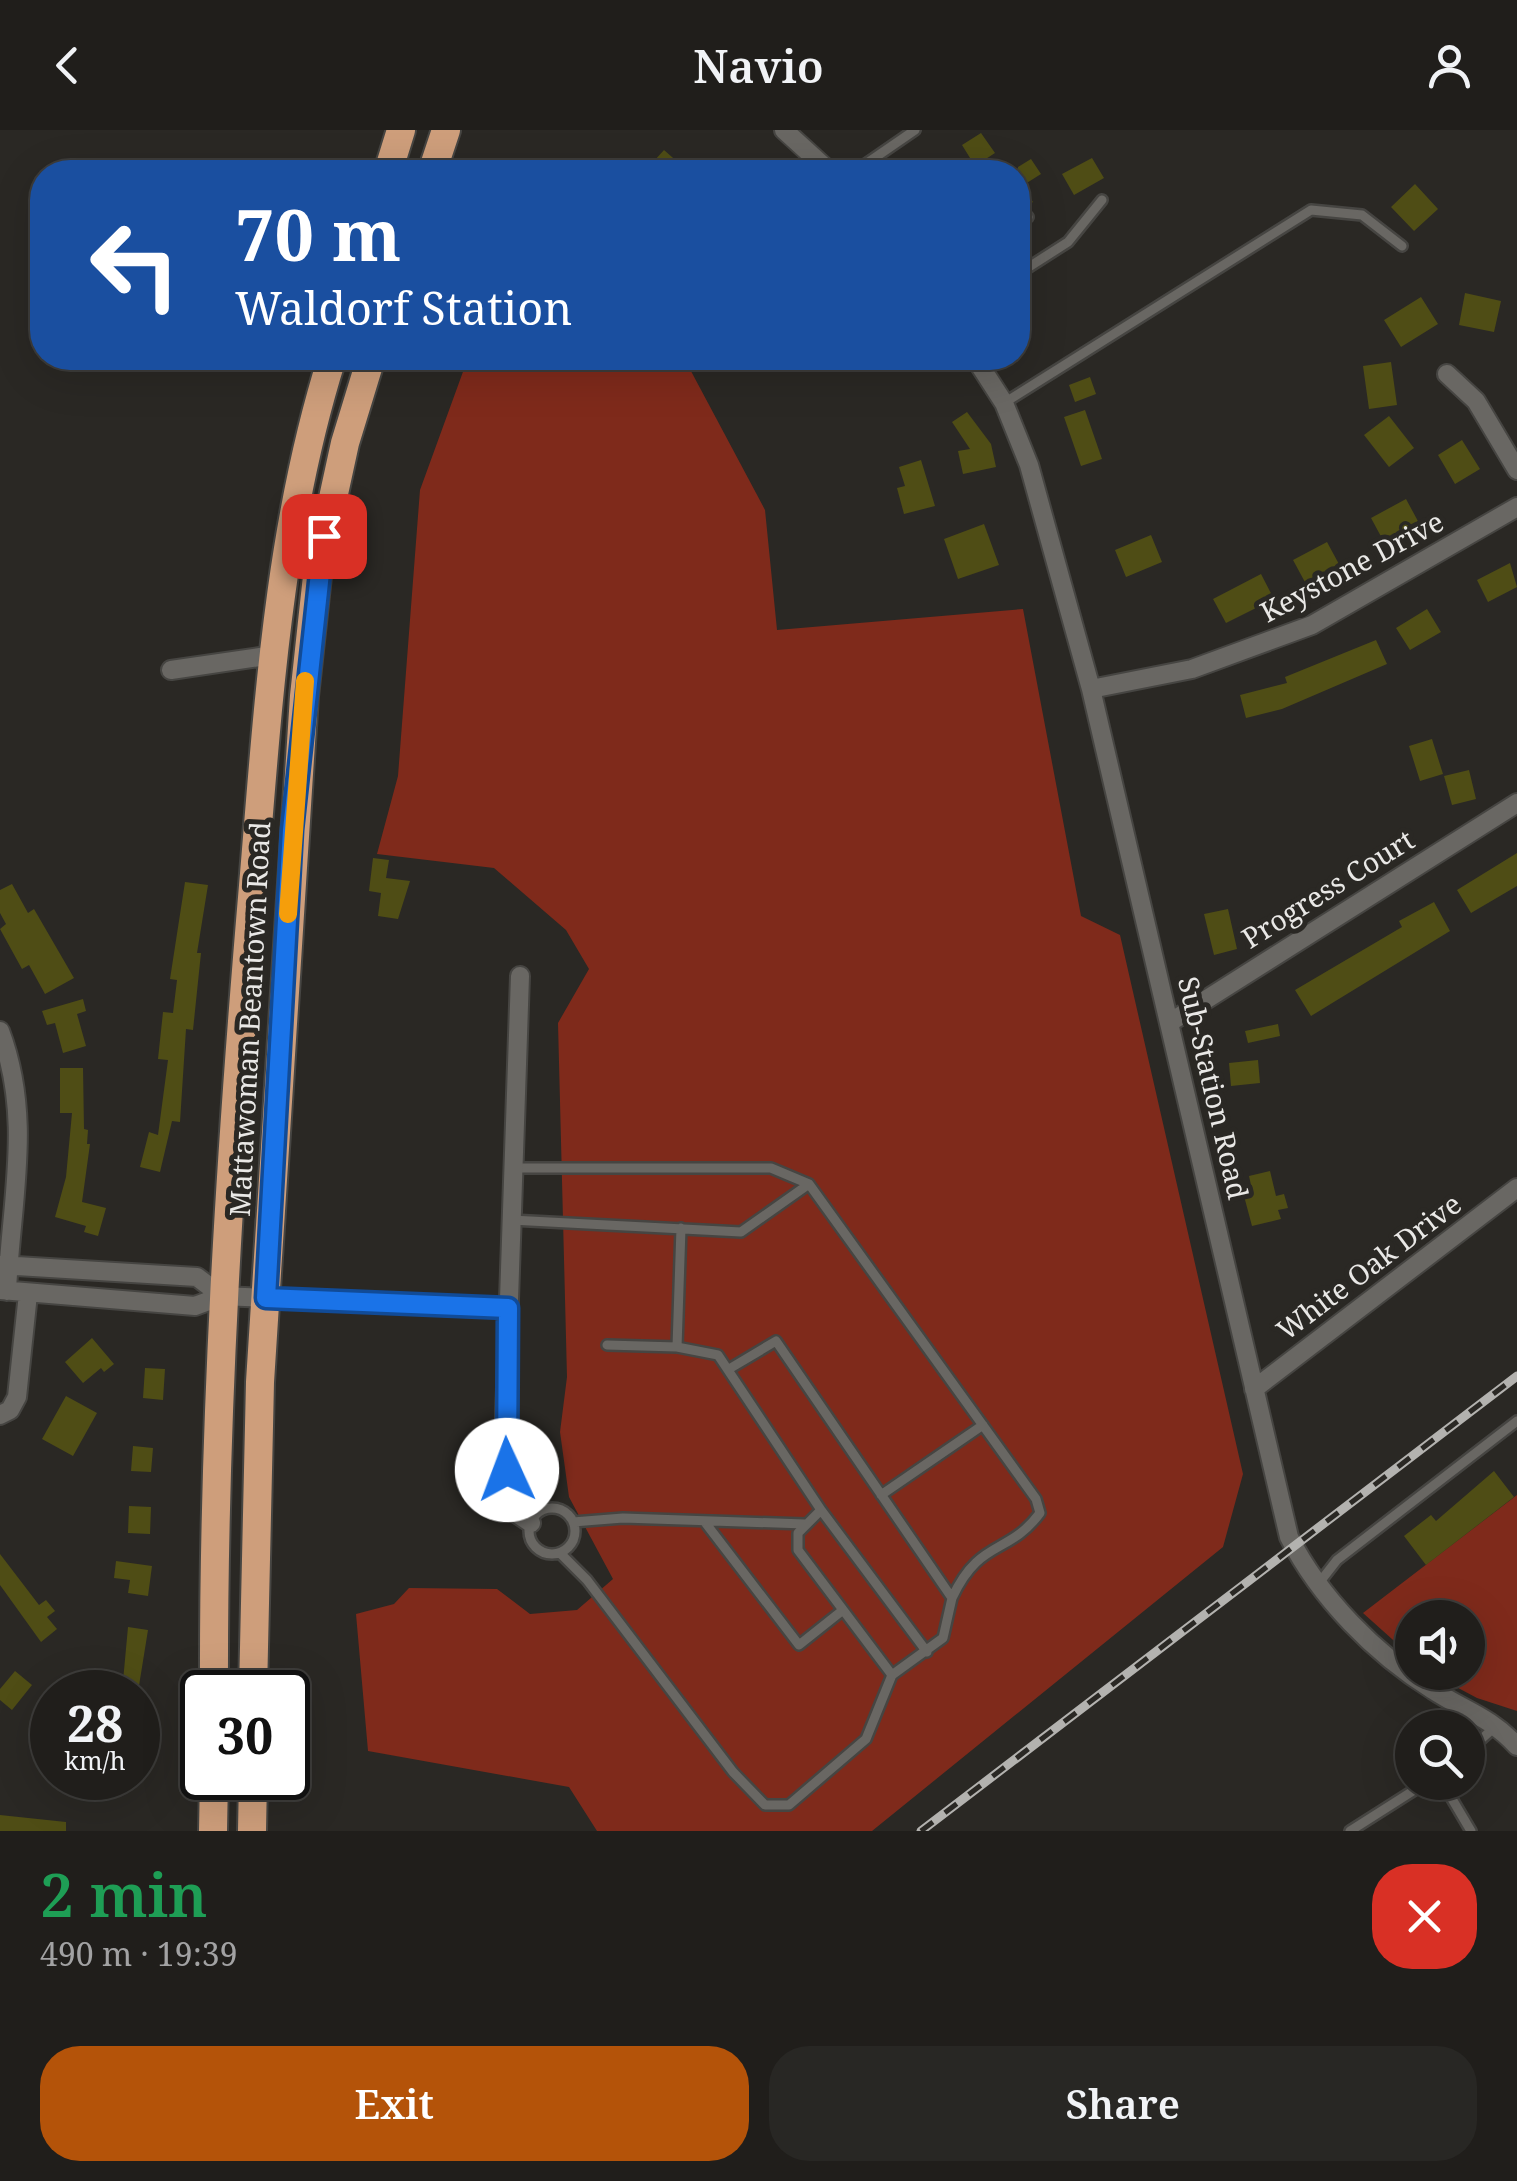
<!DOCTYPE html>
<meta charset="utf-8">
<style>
:root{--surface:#201e1b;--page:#282724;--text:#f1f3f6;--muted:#a2a2a3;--line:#3d3c3a;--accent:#b45309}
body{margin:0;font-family:"Noto Serif",serif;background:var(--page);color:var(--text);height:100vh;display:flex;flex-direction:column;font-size:38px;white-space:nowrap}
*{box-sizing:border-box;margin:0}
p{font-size:32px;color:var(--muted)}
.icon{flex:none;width:55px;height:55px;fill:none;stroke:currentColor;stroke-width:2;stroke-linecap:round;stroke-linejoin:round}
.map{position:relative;height:1701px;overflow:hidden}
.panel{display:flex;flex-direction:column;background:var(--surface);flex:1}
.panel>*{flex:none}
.top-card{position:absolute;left:30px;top:30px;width:1000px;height:210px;border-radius:40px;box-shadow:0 10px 40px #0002,0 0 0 2px var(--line);background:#1a4fa0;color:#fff;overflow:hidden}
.fabs{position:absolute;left:1395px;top:1470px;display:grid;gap:20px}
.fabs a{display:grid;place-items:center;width:90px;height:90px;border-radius:50%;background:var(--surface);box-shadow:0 10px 40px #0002,0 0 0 2px var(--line);font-size:50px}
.speed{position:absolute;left:30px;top:1540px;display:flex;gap:20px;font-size:50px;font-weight:700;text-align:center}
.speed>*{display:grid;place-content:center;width:130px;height:130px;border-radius:50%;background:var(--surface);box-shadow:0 10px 40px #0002,0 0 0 2px var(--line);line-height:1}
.speed small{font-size:25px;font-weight:400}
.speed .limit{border:5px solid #111;border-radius:15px;background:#fff;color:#111}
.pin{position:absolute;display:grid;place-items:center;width:85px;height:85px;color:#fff;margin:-42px;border-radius:20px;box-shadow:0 5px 15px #0006}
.me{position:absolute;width:110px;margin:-55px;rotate:358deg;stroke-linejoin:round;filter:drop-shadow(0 0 8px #0008)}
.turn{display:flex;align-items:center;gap:35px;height:210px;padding:0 40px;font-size:45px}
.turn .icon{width:130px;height:130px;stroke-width:2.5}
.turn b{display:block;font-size:70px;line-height:85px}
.round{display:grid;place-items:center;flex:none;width:105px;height:105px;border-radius:40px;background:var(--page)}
.headline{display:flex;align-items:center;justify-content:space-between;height:170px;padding:0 40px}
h1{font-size:60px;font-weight:600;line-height:75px;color:#1e9e55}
.button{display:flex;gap:20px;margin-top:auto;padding:20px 40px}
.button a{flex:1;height:115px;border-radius:40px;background:var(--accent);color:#fff;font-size:40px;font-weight:600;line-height:115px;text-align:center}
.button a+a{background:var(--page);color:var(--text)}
header{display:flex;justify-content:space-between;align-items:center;height:130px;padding:0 40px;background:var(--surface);font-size:45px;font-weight:600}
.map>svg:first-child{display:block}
</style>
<header><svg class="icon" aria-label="back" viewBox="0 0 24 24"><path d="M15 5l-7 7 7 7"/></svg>Navio<svg class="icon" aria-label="person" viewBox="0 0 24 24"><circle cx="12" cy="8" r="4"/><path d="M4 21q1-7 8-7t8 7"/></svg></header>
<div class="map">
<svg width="1517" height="1701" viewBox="0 0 1517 1701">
<rect width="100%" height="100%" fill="#2a2824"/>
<path fill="#7f2a1b" d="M468,228H684L765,380L777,500L1023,479L1081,786L1120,805L1243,1344L1223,1417L872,1701H597L569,1657L368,1621L356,1484L394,1474L409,1458L497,1459L530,1484L577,1480L613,1449L569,1367L560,1302L567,1247L558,893L589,839L566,800L494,738L377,724L398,646L420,360Z
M1517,1365V1581L1477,1568L1430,1543L1468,1542V1488H1412V1527L1363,1483Z"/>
<path fill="#4f4d15" d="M981,3L995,23L975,36L962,15Z
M664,20L689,42H644Z
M1092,28L1104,48L1074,65L1062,44Z
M1031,29L1041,44L1022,56L1033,72L1018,82V37Z
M1415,54L1438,79L1414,101L1391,77Z
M1465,163L1501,171L1494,202L1459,195Z
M1421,167L1438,194L1401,217L1384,190Z
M1391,232L1397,275L1369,279L1363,236Z
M1090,247L1096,264L1075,272L1069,255Z
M1085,280L1102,329L1081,336L1064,287Z
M967,282L991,314L996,337L963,344L958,321L970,319L952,292Z
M1389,286L1414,318L1389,337L1364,305Z
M1462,310L1480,339L1455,354L1438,325Z
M921,330L935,376L904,384L897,358L905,356L899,337Z
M1406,369L1419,393L1384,412L1371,388Z
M984,394L999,435L958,449L944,409Z
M1151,405L1162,432L1126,447L1115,420Z
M1327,412L1340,436L1306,454L1293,430Z
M1510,433L1517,457L1488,472L1477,450Z
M1261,444L1274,469L1226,493L1213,469Z
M1427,479L1441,502L1410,520L1396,498Z
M1376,510L1387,534L1282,579L1246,588L1240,565L1287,553L1285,547Z
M1432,609L1443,644L1420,651L1409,616Z
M1469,640L1476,669L1452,675L1444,646Z
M1517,723V756L1471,783L1457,760Z
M373,728L389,730L386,748L410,751L398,789L378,786L381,763L369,761Z
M185,752L208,755L197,823H201L193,900L186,899L180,992L172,991L160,1042L140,1037L149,1002L158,1005L168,930L158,929L163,882L173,883L177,850L170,849Z
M12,754L28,783L34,779L74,848L45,864L29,835L22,839L0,799L6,794L0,783V760Z
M1434,772L1450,801L1311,886L1295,860L1402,797L1399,791Z
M1228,779L1237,819L1214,825L1204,784Z
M83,869L86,881L77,884L86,916L63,923L55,893L47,895L42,881Z
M1278,894L1280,906L1248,913L1245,901Z
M1258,930L1260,953L1231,956L1229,933Z
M60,938H83L84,999L88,1000L87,1014H90L82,1072L106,1078L98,1106L84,1102L86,1096L55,1087L66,1047L72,983H60Z
M1270,1041L1276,1066L1284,1064L1288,1078L1278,1080L1281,1089L1252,1096L1244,1066L1253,1064L1249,1046Z
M92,1208L114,1234L104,1242L101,1238L83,1253L65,1232Z
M145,1238L165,1239L163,1270L143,1268Z
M66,1266L97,1283L73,1326L42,1309Z
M133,1316L153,1318L151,1342L131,1341Z
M1494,1341L1514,1367L1426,1435L1404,1406L1431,1385L1436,1391Z
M129,1376L151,1377L150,1404L128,1403Z
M0,1424L39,1475L46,1470L55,1481L47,1487L57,1499L41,1512L0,1455Z
M116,1431L152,1436L148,1466L128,1463L130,1450L114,1448Z
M128,1497L148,1500L138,1562H122Z
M15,1541L32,1555L12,1580L0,1570V1559Z
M0,1685L66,1692V1701H0Z"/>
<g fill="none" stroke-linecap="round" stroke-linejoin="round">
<defs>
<path id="service" d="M854,42L915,0
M1018,92L1028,87
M1018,144L1068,112L1102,70
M1004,273L1311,80L1362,85L1402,116
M515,1038H771L809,1054L1036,1369L1040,1383C1008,1426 980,1408 952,1468
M511,1090L741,1102L809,1054
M681,1098L677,1217L718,1225L821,1380L798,1403V1420L892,1545
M607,1215L677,1217
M881,1365L983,1295
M529 1401a23 23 0 1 1 46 0a23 23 0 1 1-46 0Z
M821,1380L927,1522
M704,1391L799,1515L843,1480
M573,1392L623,1388L805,1394
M560,1423L587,1450L733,1642L765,1675H789L866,1609L892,1545L943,1508L952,1468L776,1211L729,1239
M1319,1453L1337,1430L1517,1291
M1468,1621L1496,1596
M1442,1652L1471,1701
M1350,1701L1427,1652"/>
<path id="minor" d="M784,0L830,42
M975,228L1004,273L1029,335L1091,559L1289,1407C1320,1468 1375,1524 1433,1560C1465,1581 1489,1586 1517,1616
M1447,244L1476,271L1517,340
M171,540L273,525
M1091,559L1192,539L1312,495L1517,377
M520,846L505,1287L508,1367L516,1383L531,1393
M1169,893L1517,673
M0,901C33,989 11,1069 7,1161
M0,1135L197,1147L222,1166
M0,1160L195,1176L222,1166L508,1179
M1254,1259L1517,1058
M0,1285L10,1280L17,1267L28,1164"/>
<path id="trunk" d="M388,42L401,0
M432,42L446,0
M214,1562C213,1293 230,1025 253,756C268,578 278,399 332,228
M253,1562L260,1252L304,566L318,437L345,313L371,228
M213,1701L214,1648
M252,1701L253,1648"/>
</defs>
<use href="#service" stroke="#464542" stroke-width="14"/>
<use href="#minor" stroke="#464542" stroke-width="22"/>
<use href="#trunk" stroke="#464542" stroke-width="32"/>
<use href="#service" stroke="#696763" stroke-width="9"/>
<use href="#minor" stroke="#696763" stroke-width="18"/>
<use href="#trunk" stroke="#ce9e7b" stroke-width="28"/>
<defs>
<path id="rail" d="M921,1701L1517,1246"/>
</defs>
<use href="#rail" stroke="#b3b2af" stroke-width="9"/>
<use href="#rail" stroke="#2a2824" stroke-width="5" stroke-dasharray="15" stroke-linecap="butt"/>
</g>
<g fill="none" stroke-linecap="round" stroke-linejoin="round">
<defs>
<path id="route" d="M324,406L292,700L266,1168L508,1178L507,1340"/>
</defs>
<use href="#route" stroke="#114b97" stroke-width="25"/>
<use href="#route" stroke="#1a73e8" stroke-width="18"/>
<path stroke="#f59e0b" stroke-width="18" d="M288,784L305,551"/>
</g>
<g text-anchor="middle" stroke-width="10" stroke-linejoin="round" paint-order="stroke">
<g font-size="28" fill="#e9e8e6" stroke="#2a2824">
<text transform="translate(1352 437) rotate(-28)" y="10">Keystone Drive</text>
<text transform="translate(1328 759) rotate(-32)" y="10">Progress Court</text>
<text transform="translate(250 889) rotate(-87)" y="10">Mattawoman Beantown Road</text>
<text transform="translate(1213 958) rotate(77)" y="10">Sub-Station Road</text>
<text transform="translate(1369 1137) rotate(-37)" y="10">White Oak Drive</text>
</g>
</g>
</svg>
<div class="fabs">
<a><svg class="icon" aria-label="sound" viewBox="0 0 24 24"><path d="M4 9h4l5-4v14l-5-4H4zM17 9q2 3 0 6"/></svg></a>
<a><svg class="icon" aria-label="search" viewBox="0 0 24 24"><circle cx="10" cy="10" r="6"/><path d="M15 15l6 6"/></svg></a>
</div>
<div class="speed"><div>28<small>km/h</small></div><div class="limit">30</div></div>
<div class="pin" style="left:324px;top:406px;background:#d93025"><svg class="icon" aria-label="arrive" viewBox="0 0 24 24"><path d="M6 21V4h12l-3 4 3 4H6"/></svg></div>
<svg class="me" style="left:507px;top:1340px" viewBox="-20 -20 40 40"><circle r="19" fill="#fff"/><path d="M0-13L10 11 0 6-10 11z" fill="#1a73e8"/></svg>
<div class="top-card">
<div class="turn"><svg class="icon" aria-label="left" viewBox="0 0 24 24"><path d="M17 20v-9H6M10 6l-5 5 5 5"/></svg><div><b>70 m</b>Waldorf Station</div></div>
</div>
</div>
<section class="panel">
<div class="headline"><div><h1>2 min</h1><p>490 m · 19:39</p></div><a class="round" style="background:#d93025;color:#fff"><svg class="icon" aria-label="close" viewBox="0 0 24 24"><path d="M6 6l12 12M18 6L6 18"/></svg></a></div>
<div class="button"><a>Exit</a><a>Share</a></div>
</section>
